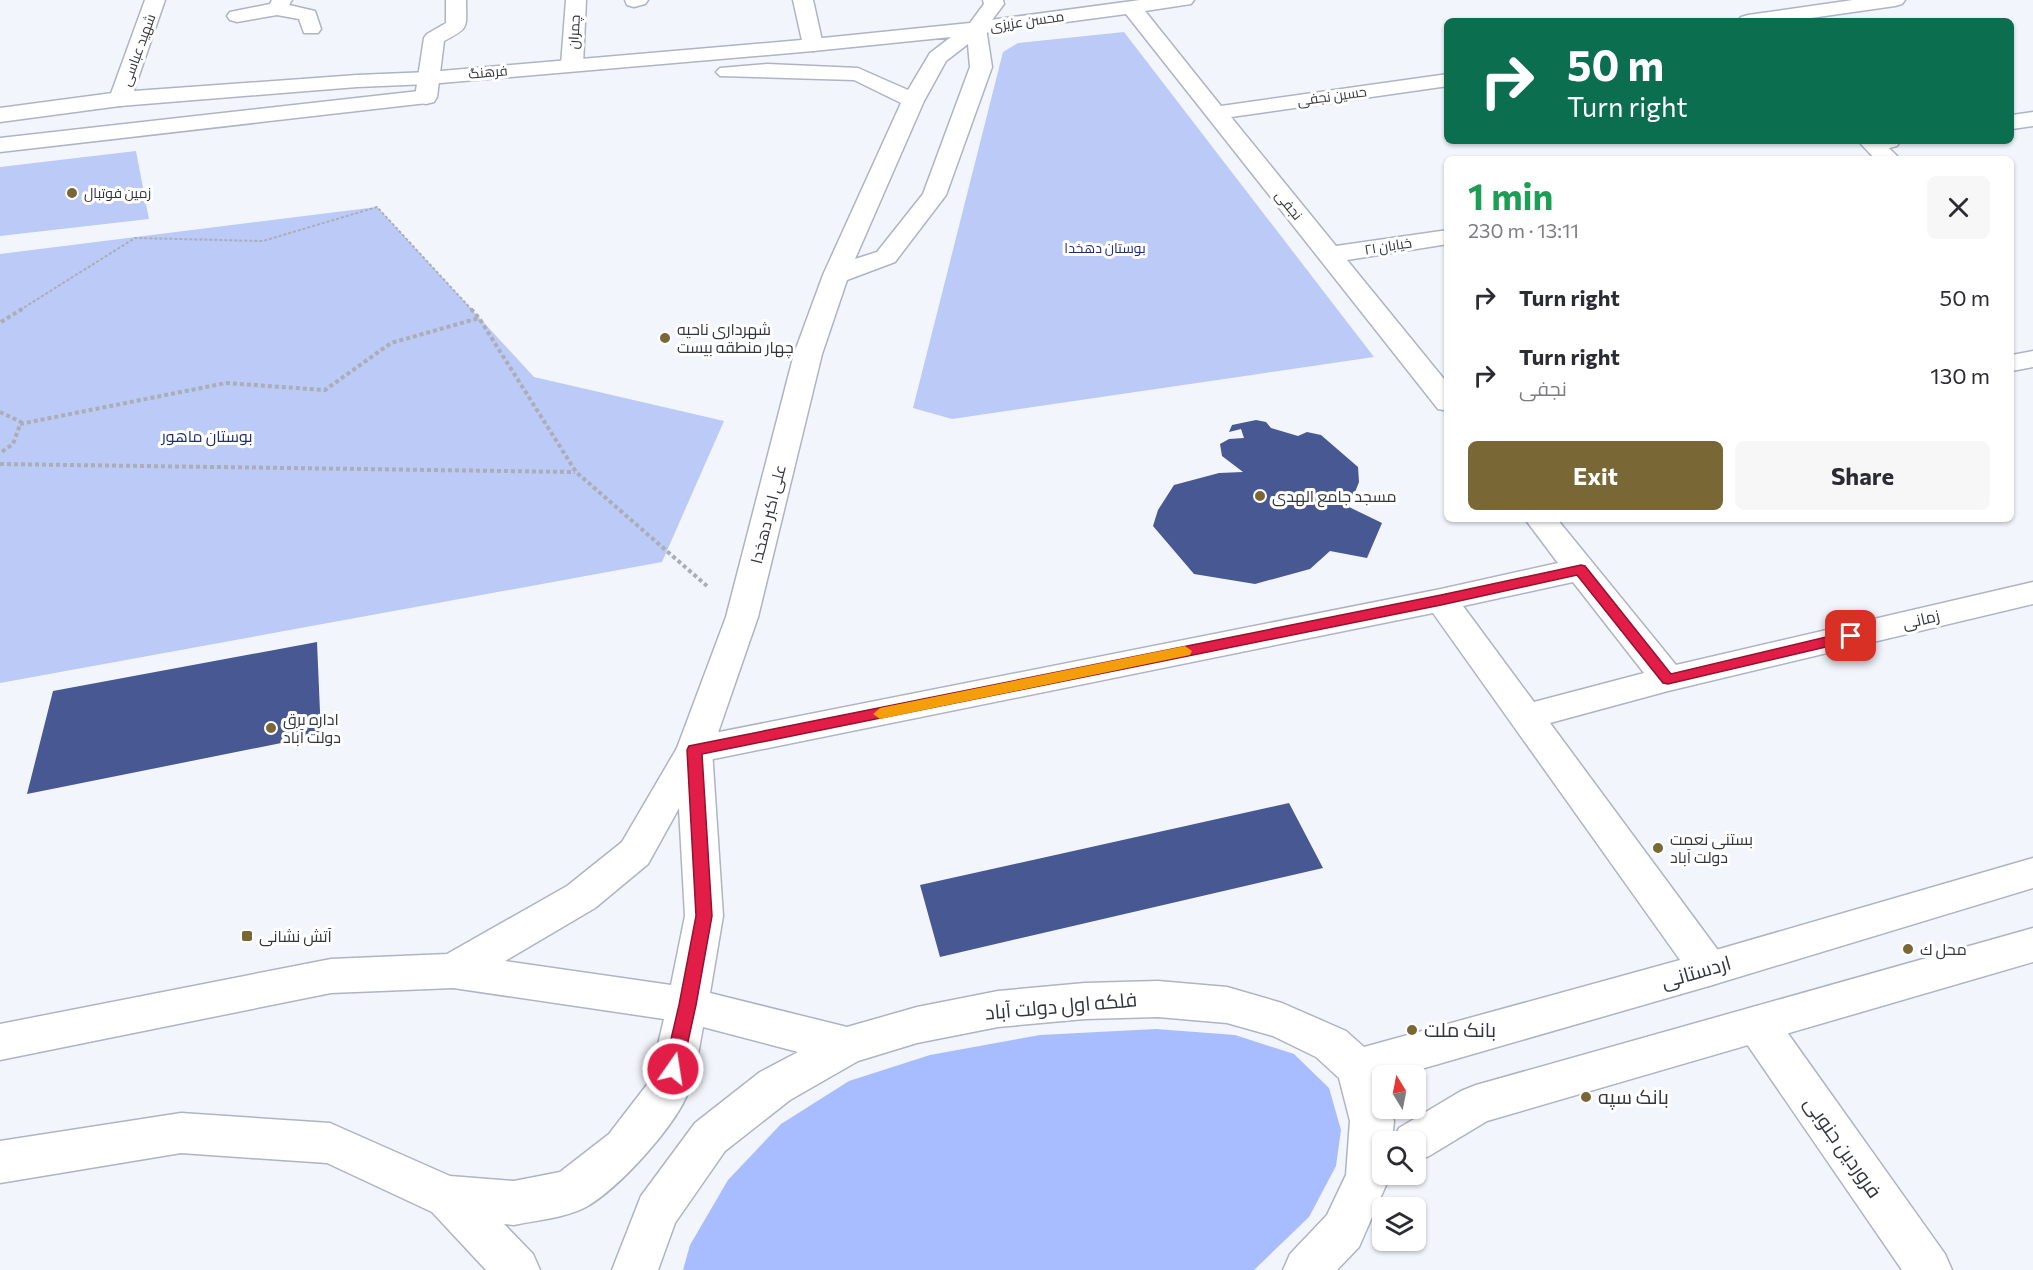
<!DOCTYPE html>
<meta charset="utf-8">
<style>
:root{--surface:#fff;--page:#f7f7f7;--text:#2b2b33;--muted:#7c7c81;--accent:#796736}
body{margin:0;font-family:Commissioner,Cairo,sans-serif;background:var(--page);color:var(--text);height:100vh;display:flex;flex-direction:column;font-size:22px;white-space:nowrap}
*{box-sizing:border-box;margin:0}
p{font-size:20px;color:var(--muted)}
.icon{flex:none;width:33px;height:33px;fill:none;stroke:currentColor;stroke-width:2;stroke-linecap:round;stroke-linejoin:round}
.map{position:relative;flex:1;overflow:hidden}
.panel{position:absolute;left:1444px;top:156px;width:570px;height:366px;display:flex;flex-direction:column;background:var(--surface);border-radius:9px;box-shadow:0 2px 4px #0004}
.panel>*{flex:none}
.guide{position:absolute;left:1444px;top:18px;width:570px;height:126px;border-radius:9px;box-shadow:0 2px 4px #0004;background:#0b6e4f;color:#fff;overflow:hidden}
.needle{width:39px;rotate:350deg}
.controls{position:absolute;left:1372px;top:1065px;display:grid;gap:12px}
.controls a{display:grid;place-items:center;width:54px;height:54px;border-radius:9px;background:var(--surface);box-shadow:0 2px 4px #0004;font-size:30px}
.pin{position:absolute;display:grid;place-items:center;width:51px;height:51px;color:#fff;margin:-26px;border-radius:12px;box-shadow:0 3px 9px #0006}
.me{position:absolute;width:66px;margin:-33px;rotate:13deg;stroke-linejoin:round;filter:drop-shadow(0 0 4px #0008)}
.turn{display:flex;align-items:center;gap:21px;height:126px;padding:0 24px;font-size:27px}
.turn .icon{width:78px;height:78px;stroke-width:2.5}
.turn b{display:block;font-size:42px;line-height:51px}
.round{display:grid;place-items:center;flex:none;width:63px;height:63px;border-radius:9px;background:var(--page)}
.head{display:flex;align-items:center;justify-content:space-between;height:102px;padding:0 24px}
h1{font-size:36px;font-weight:700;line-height:45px;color:#1e9e55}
.primary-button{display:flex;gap:12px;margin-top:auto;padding:12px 24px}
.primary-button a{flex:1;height:69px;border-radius:9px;background:var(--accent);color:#fff;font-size:24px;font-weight:700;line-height:69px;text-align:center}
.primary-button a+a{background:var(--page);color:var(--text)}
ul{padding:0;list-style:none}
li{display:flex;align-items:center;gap:18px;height:78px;padding:0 24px}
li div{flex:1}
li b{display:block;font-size:22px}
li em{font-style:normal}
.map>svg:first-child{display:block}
</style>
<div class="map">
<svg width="2033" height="1270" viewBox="0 0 2033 1270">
<rect width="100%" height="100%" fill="#f2f5fc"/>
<path fill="#bbcaf6" d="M1124,32L1374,357L952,419L913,408L1003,52L1018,43Z
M136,151L149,219L0,236V167Z
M377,207L534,377L724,421L662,562L0,683V254Z"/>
<path fill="#a8bdff" d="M1156,1029L1235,1035L1294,1054L1329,1088L1341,1130L1336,1166L1309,1217L1254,1270H683L690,1245L728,1180L781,1124L849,1081L930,1055L1040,1035Z"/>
<path fill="#475892" d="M1256,420L1266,422L1271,428L1298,436L1307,432L1321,435L1358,467L1359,482L1349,507L1382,523L1367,558L1330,551L1310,569L1255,584L1194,574L1153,526L1158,510L1174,485L1219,473L1243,472L1222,456L1220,444L1229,439L1244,438L1241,429L1229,432L1232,425Z
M317,642L321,735L27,794L53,691Z
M1289,803L1323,868L940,957L920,885Z"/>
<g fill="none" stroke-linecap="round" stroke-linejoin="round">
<defs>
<path id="street" d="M145,0H165L131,99L128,104L120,106L112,104L109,99Z
M272,0H292L289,5L315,11L321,29L318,33H304L299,19L277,15L237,22L230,20L227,16L230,12L270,4Z
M446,0H466C466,29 470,27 444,41L437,97L434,102L426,104L418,102L415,97L424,38L427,34L446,23Z
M566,0H586L583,65L579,69L572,71L565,69L561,65Z
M625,0H648L645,4L634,7L627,5Z
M793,0H813L823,45L820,49L813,51L806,49L803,45Z
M1140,0H1194L1191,4L1145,11L1221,106L1448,74V86L1231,117L1336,246L1448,230V244L1347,260L1448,384V411L1438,409L1126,14L976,34L969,32L966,28L969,24L976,22Z
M1853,0H1905L1902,4L1895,6L1790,21H1738L1741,17L1748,15Z
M2033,112V126L2012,129V115Z
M1863,141H1900L1897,146L1889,148L1900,159H1875L1861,144Z
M2033,351V367L2012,371V355Z
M1525,519H1557L1676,665L2033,582V604L1668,691L1550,723L1723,957L1729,969L1723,981L1709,986L1695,981L1433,613L694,763L681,760L676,750L681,740L694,737L1441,589L1558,563ZM1573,582L1644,673L1534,702L1463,606Z
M1757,1006L1772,1011L1945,1254L1952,1270H1902L1742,1037L1736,1024L1742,1011Z"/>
<path id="secondary" d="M983,0H1003L1004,4L986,28L992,67L946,195L895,262L847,280L822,354L758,617L712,750L723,916L710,993L847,1027L917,1007L998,991L1085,983L1158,981L1227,987L1282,1003L1346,1031L1364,1047L1709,952L2033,858V888L1709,986L1397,1076H1383V1108H1390L1394,1121L1392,1142H1383V1174L1390,1176L1359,1247L1337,1270H1283L1290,1254L1327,1215L1346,1175L1350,1121L1339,1078L1316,1057L1273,1036L1227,1023L1158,1017L1085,1019L998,1027L917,1043L858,1061L790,1100L725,1151L675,1223L658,1270H612L641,1196L695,1123L760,1072L798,1052L703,1027C699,1048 696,1070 689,1090C677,1125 618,1189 586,1207C565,1218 537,1220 514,1225L504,1224L533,1254L540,1270H486L432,1212L327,1163L181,1153L0,1183V1141L181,1113L330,1123L450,1176L514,1181L560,1172L609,1134L649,1082L664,1019L453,988L331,993L0,1060V1024L331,959L447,954L567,886L622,842L677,748L726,617L794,354L823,275L901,103L854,80L720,76L716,72L720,68L767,64L858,68L908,90L930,53L951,37L813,51L429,84L357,87L120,106L0,122V108L120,92L357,75L429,72L813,39L970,23L984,4ZM968,44L970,67L923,194L877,252L855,259L924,101L946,61ZM679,808L685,916L671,985L505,961L595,908L648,864Z
M419,91L427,93L430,98L427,103L0,152V138Z
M2033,928V962L1487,1121L1429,1156L1416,1162V1142H1392L1399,1128L1461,1091L1476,1085Z"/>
</defs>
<use href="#street" stroke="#aeb4c4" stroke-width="3"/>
<use href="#secondary" stroke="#aeb4c4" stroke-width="3"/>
<path stroke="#acaeb5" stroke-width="2" stroke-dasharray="3 2" stroke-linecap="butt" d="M20,310L135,238L263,241L377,207L472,310"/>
<path stroke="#acaeb5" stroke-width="4" stroke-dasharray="4 3" stroke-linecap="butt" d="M471,309L479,318L576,472L707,586
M1,322L22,309
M0,412L21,422L13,444L0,453
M20,424L226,383L325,390L391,343L479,318
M0,464L575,472"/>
<use href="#street" fill="#fff" fill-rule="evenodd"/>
<use href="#secondary" fill="#fff" fill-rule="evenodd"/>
</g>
<path fill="#e11d48" stroke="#92132f" stroke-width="1.5" d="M1581,565L1585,566L1671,674L1851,631L1857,636L1851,641L1668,684L1663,683L1577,575L1441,605L702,754L712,916L696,1005L682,1069L679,1074L673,1077L667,1074L664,1069L679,1005L696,916L687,750L689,746L1441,595Z"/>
<path fill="#f59e0b" d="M1185,646L1192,651L1190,655L880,719L873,714L880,708Z"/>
<g fill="#796736" stroke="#fff" stroke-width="2">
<circle cx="72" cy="193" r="6"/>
<circle cx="665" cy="338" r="6"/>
<circle cx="1260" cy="496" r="6"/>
<circle cx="271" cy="728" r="6"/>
<circle cx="1658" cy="848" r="6"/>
<rect x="241" y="930" width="12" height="12" rx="3"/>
<circle cx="1908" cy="949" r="6"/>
<circle cx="1412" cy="1030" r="6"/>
<circle cx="1586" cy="1097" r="6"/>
</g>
<g text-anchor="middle" stroke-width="6" stroke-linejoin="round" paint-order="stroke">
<g font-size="14" fill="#33353c" stroke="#fff">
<text transform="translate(1027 21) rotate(-8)" y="5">محسن عزیزی</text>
<text transform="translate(574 32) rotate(-87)" y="5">چمران</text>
<text transform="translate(138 50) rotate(-70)" y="5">شهید عباسی</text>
<text transform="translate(488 72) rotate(-5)" y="5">فرهنگ</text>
<text transform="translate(1332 96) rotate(-8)" y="5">حسین نجفی</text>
<text transform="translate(1289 205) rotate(51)" y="5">نجفی</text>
<text transform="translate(1388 246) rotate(-9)" y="5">خیابان ۲۱</text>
</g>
<g font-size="14" fill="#33353c" stroke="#fff" text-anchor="start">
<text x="84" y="198">زمین فوتبال</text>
</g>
<g font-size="14" fill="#1f2d77" stroke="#fff">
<text x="1105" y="253">بوستان دهخدا</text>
</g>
<g font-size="16" fill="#33353c" stroke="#fff" text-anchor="start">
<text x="677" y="335">شهرداری ناحیه<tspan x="677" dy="18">چهار منطقه بیست</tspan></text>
<text x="1272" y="502">مسجد جامع الهدی</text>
<text x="283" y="725">اداره برق<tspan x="283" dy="18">دولت آباد</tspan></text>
<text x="1670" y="845">بستنی نعمت<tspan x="1670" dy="18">دولت آباد</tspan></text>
<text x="259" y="942">آتش نشانی</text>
<text x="1920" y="955">محل ك</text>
</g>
<g font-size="16" fill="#1f2d77" stroke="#fff">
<text x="207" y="442">بوستان ماهور</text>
</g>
<g font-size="16" fill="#33353c" stroke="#fff">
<text transform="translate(768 514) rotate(-76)" y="6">علی اکبر دهخدا</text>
<text transform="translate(1921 619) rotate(-13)" y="6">زمانی</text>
</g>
<g font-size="20" fill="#33353c" stroke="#fff">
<text transform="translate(1696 972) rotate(-16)" y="7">اردستانی</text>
<text transform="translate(1061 1006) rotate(-5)" y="7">فلکه اول دولت آباد</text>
<text transform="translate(1843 1147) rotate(55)" y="7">فروردین جنوبی</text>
</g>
<g font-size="20" fill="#33353c" stroke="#fff" text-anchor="start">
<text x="1424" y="1037">بانک ملت</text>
<text x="1598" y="1104">بانک سپه</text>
</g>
</g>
</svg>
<div class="controls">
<a><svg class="needle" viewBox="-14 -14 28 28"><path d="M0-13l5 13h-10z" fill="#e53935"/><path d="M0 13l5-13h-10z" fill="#7c7c81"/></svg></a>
<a><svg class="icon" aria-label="search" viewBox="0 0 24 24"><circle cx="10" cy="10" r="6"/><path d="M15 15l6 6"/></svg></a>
<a><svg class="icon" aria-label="layers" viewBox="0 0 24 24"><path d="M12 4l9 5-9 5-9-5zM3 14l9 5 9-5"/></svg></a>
</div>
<div class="pin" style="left:1851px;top:636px;background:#d93025"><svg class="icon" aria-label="arrive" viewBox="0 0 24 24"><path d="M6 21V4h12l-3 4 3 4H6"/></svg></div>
<svg class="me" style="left:673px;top:1069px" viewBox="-20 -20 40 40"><circle r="17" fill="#e11d48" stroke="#fff" stroke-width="3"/><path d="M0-11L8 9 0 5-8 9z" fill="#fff"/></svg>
<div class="guide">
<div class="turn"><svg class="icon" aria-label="right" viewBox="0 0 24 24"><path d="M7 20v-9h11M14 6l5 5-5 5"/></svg><div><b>50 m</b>Turn right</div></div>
</div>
<section class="panel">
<div class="head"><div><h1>1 min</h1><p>230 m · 13:11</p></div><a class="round"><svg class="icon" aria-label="close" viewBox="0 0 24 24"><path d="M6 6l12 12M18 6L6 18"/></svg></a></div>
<ul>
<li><svg class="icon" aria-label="right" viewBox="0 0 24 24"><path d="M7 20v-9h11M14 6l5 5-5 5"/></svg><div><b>Turn right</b></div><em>50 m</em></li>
<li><svg class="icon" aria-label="right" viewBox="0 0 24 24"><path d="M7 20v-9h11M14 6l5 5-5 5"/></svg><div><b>Turn right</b><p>نجفی</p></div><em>130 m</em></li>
</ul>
<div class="primary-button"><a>Exit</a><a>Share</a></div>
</section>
</div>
